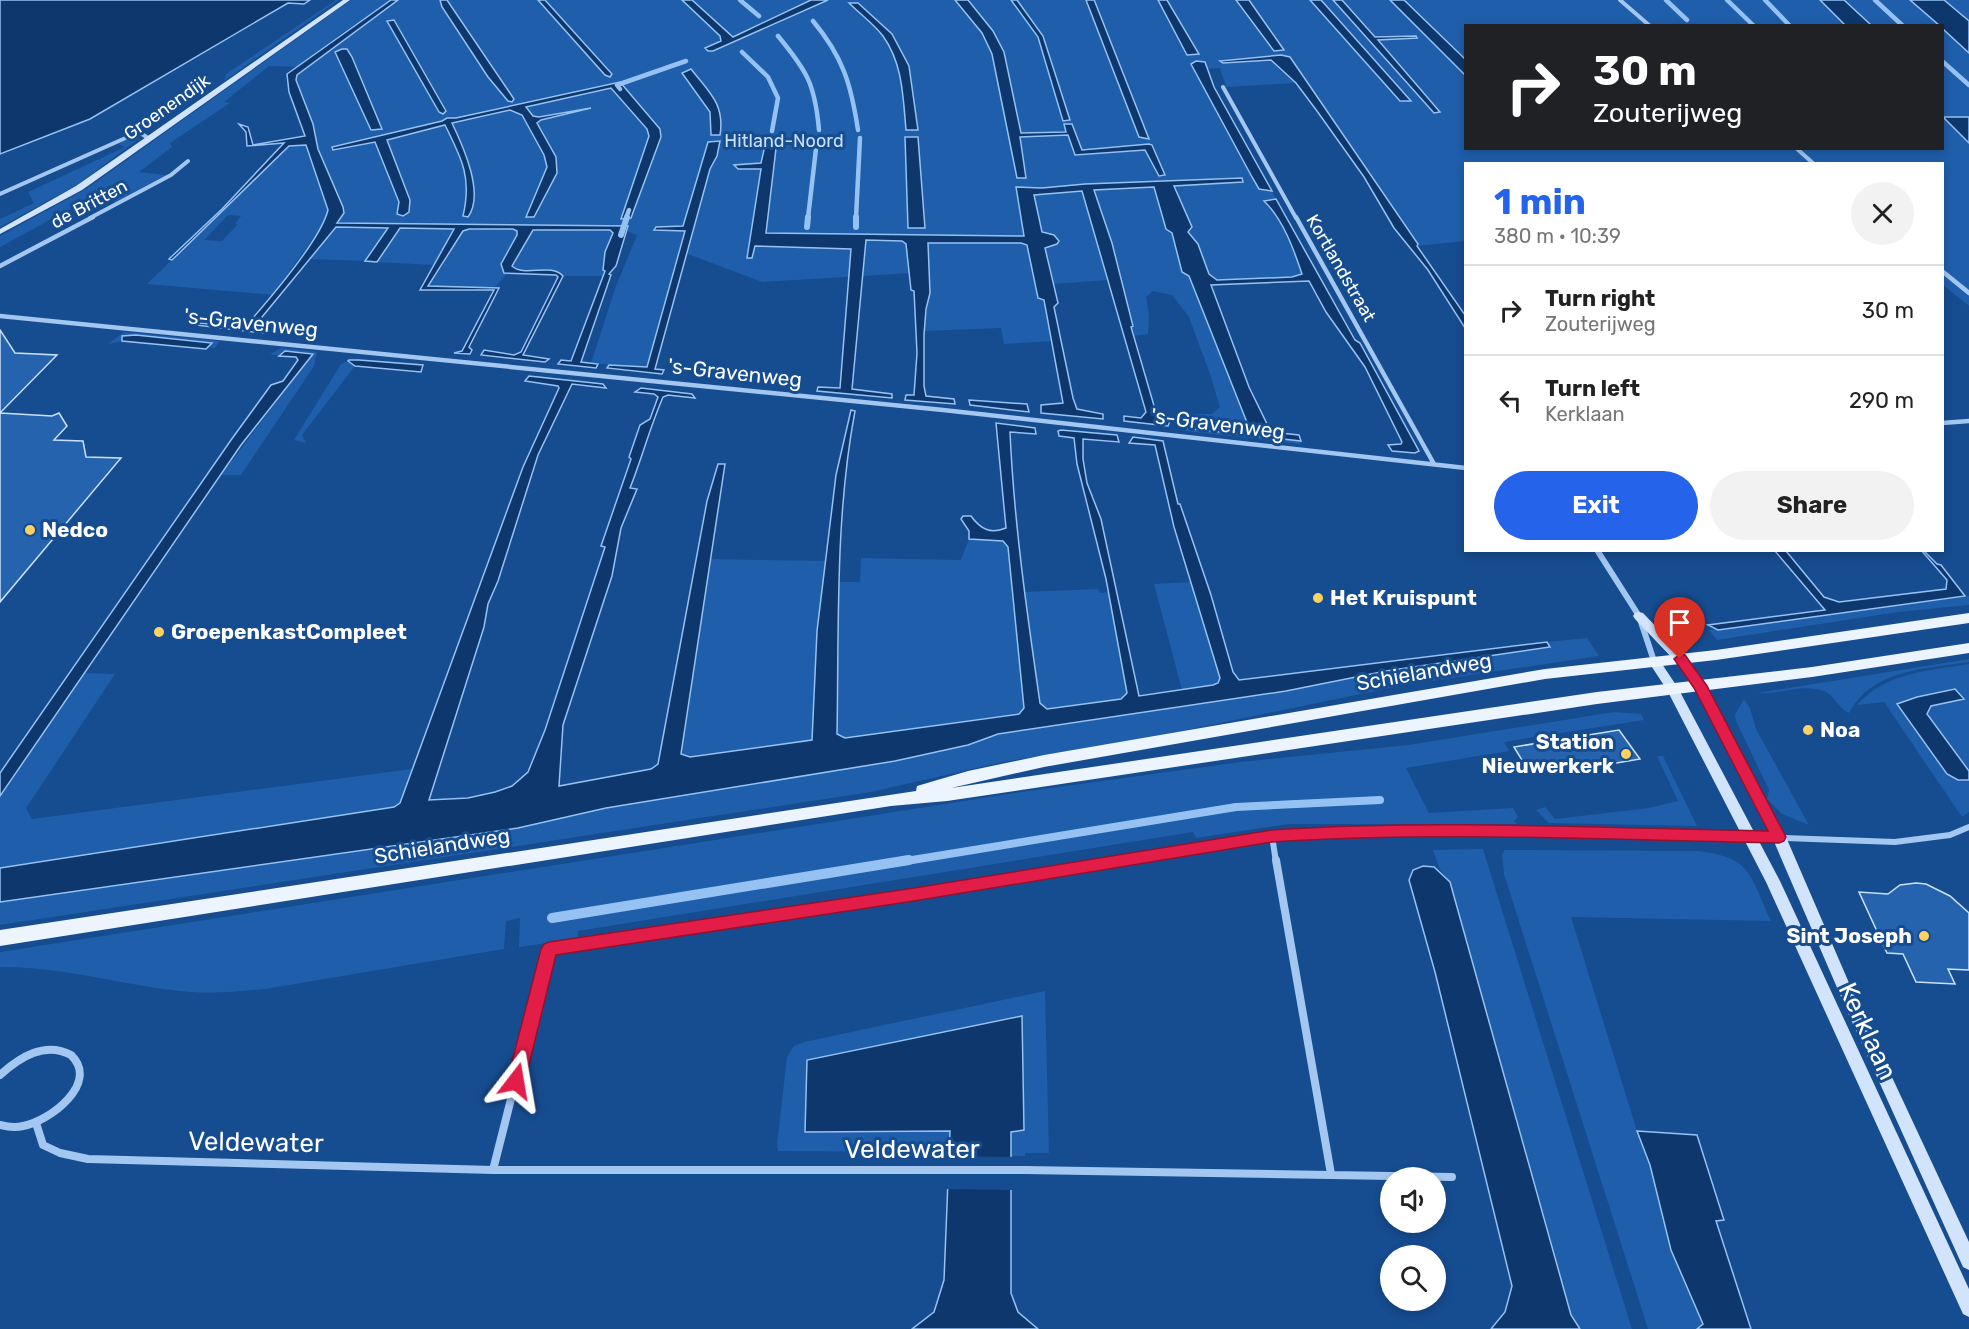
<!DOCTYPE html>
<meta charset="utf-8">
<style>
:root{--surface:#fff;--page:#f2f2f2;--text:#222;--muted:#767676;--line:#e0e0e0;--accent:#2563eb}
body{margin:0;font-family:Rubik,sans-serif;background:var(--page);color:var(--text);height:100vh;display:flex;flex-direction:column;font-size:22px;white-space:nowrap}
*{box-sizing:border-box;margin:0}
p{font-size:20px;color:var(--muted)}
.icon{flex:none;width:33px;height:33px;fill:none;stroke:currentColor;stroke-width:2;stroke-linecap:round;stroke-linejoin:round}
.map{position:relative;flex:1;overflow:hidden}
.sheet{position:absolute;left:1464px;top:162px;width:480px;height:390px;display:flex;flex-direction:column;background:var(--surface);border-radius:0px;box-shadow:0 3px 9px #0003}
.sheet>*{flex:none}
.banner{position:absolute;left:1464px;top:24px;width:480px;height:126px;border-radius:0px;box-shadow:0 3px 9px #0003;background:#202124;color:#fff;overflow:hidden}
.buttons{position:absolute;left:1380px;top:1167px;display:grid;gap:12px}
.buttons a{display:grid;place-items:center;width:66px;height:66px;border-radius:50%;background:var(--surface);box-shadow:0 3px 9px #0003;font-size:30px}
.pin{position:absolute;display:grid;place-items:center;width:51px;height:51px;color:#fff;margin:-62px -26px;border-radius:50% 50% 50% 0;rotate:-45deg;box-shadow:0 0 6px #0007}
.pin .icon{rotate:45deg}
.me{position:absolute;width:66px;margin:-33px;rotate:14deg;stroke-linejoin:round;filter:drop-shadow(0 0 4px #0008)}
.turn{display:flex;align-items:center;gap:21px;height:126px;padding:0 30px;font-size:27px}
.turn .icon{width:78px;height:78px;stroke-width:2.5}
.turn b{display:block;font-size:42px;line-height:51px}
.round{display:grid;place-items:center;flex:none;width:63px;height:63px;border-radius:32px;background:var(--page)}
.head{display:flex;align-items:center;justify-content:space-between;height:102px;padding:0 30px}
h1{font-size:36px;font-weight:700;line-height:45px;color:var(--accent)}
.action{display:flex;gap:12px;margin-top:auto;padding:12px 30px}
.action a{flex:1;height:69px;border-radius:36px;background:var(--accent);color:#fff;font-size:24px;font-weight:700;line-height:69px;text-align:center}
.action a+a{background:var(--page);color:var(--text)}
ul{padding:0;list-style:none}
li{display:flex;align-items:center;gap:18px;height:90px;padding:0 30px;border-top:2px solid var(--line)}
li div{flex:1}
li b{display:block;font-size:22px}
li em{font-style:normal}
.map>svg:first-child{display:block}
</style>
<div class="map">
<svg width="1969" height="1329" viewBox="0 0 1969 1329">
<rect width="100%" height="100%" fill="#164c90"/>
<path fill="#1f5eaa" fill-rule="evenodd" d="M336,0H339L224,81L226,74Z
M351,0H391L339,35L298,67L269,66L224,102L230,103L170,143L172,147L139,172L166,175L115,202L94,196L0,247V236L86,189Z
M395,0H1969V306L1943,285L1942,164H1466L1465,241L1417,246L1418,244L1294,64L1279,69L1296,83L1226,87L1220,68L1195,70L1259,189L1272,191L1276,199L1265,201C1284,220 1293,250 1303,274L1292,277L1217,280L1209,274L1202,255L1182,272L1189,276L1248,425L1242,427L1181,422L1182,414H1212L1220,407L1210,374L1189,317L1172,295L1153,291L1146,297L1149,314L1148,334L1134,336L1122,287L1102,261L1108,280L1053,284L1049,264L1044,300L1052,341L1004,344L1001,328L924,331C927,311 929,291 929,272L762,282L680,251L647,368L591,363L616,286L637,235L619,228L331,225L336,212L292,74ZM1466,26H1942V148H1466Z
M136,135L140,138L77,185L0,227V219L34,203L28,192L125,147L118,144Z
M305,145L328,210L326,220L273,295L147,284L289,146ZM228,215L241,216L235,224H238L222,241L204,240Z
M336,227L388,228L365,261L308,259Z
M399,228L513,229L517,231V235L504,272L508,273L494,288L428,286L438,273L463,231L455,229L434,265L377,262Z
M533,230H610L613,233L605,252L603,276H562L555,271L519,270L512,268Z
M124,332L218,341L219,342L215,348L207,347L211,343L136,335L122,336V341L108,344Z
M281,348L317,352L314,366L241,475H221L313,354L285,351L279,356L270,354Z
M348,361L355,366L302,435L306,443L294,440L341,364Z
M1185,428L1301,441L1300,444L1186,431Z
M969,539L1003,541L1008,547L1024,708L1019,713L845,738L837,734L839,582H860L861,558L961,560Z
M710,559L826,561L817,631L812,740L690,757L681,754Z
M1191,582L1220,678L1218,683L1213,685L1182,690L1154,584Z
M1098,589L1100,593L1109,592L1127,693L1121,699L1047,709L1040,703L1024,592Z
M1969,596V605L1898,612L1717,640L1709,630Z
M1587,638L1599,656L1404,685L1158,736L1003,762L871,792L0,925V902L750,785L895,761L968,745L998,734L1286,691L1386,671L1550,647L1547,642Z
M1969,659V662C1925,669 1873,669 1849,713C1838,709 1836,696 1824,691C1802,683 1779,695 1757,693Z
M1969,664V771L1927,714L1930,706L1964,699L1955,689L1917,697L1897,704L1965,781L1969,780V812L1962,817L1884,702L1857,705C1886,672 1928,671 1969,664Z
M84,673L115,674L26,808L32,819L412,769L400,803L394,807L0,868V796Z
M1744,699L1750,708L1756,729L1809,825L1782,814L1767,799L1769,790L1736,721L1735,715Z
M1614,712L1641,714L1644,720L1504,742L1509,751L1406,768L1429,813L1513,808L1518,817L1514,821L1517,824H1289L1196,838L1193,832L578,931V939L519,947L520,918L506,921L504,949L265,989C241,991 216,994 191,992C127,987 64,966 0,967V952L1015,793L1241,762L1408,745Z
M1657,756H1663L1697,826L1549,823L1536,810L1545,807L1555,819L1649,808L1678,801Z
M1483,849L1632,1329H1580L1571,1315L1450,882L1440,870L1433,850Z
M1505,850L1699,851C1753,858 1750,876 1771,921L1571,917L1637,1131L1650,1165L1671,1249L1703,1324L1697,1329H1648L1504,874L1502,854Z
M1045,991L1049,1153H1025V1156H1011V1132L1024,1130L1021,1016L805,1132L950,1130L949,1156H935V1152L778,1151L777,1144L787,1057L794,1046L804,1042Z"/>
<path fill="#0e376d" stroke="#96c2f3" stroke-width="1.5" d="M0,0H310L304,4L288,3L90,119L0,154Z
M391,0H398L297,75L296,80L313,124L318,149L343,207L344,213L337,223L628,226L616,266L609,274L611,275L581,362L598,364L596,368L558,364L561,360L571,361L605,271L603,270L605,252L613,233L610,230H533L512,266C525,278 551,262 563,276L523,355L549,359L545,362L481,355L484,350L514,355L521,352L558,277L556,275L504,273L501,264L517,235V231L513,229H469L463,231L428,286L499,288L469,347L472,350L470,354L454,353L462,351L494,290H420L454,229L400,228L377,262L365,261L388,228L336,227L253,328L266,330L263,333L196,325L198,323L245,327C267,302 321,239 328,210L306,145L289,146L172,260L169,259L222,209L284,143L247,146L246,132L239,124L248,127L253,145L305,136L289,92L287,74Z
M440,0H447L514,99L512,102L508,101L488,77L442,7Z
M538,0H545L612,74L610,77L605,75Z
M682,0H692L733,37L811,0H828L713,51H708L705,48L721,41L720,36Z
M955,0H968L993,31L1004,52L1021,133L1066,132L1064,124H1072L1082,150L1149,144L1152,145L1165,175L1159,176L1145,150L1075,155L1068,135L1020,137L1026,178H1017L992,54L982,33Z
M1011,0H1017L1043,36L1070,120L1063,121L1038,37Z
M1086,0H1094L1095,2L1149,139L1139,137Z
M1158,0H1167L1199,54L1187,55Z
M1236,0H1249L1284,50L1274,51Z
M1310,0H1321L1411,101H1400Z
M1333,0H1342L1375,37L1416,36L1417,38L1378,40L1440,112L1434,113Z
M1390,0H1404L1465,59V75Z
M1820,0H1844L1871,25H1845Z
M1910,0H1944L1969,21V53L1943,29L1942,26L1939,25Z
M849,3H858L892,34L909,66L918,130H906C903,97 903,64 883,36C874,24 860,14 849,3Z
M394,20L446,111L443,114L439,112L387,21Z
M342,49H347L352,57L382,129L371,130L335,52Z
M1281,55L1290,57L1418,244L1417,246L1465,315V328L1428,270L1394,228L1364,177L1317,111L1296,83L1271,60L1223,63L1220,61Z
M1196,61L1205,62L1214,87L1272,191L1259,189L1252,177L1191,64Z
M691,69C709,92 725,104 720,135H711L710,112L682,73Z
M620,82L660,129L661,137L631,218L621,219L649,136L647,129L611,88L526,107L533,116L539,117L591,108L541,120L537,123L556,157L557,173L534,217H526L547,167L544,155L522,115L510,110L452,123C463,146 485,194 468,217L463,216C472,178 462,159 445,125L387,140L410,200L409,212L403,216L397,214L399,202L375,142L333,150L332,147L442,121L447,118H456Z
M1943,117H1969V143Z
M905,137H918L925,228H908Z
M777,140L766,233L1024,236L1016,187L1042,188L1085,184L1242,178L1243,182L1174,186L1192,227L1188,232L1198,244L1209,274L1217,280L1292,277L1302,274C1294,250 1283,219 1264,201L1276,199L1355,340L1360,343L1419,451L1415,453L1392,451L1388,445L1401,444L1402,442L1365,367L1326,312L1309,281L1211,285L1249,387L1271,432L1299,435L1301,441L1185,428L1181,422L1242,427L1248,425L1189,276L1182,272L1172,233L1166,229L1154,187L1094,190L1112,243L1133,326L1131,327L1157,416L1170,421L1168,426L1124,421V416L1141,418L1146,412L1082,191L1034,195L1042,232L1054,235L1059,241L1057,244L1045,248L1058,303L1054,307L1073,398L1077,409L1103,414V419L1041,413V405L1063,403L1044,300L1038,298L1027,245L1021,243H928L930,293L926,309L924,335V386L926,396L954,399L955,404L905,400L906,395H914L917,353L914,291L911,290L906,244L902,241L866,240L852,389L892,394V398L817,391L818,387L840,388L851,249L755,246L752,258H747L761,169H738L734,165L761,163L766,141Z
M720,141L717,156L710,169L655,369L664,370L662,374L607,368L609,365L647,367L685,231L654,230L656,227L683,226L708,142Z
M136,335L212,343L206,349L122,341V336Z
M285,351L313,354L241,445L0,796V773L231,440L271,385L283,381L298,360L296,357L279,356Z
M349,360H359L423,365L421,372L355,366L348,361Z
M529,376L603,384L606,388L572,384L538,455L498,581L488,604L484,627L429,800L468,798L495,792L512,786L528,772L545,730L605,547L601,546L631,459L629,457L640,425L650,419L658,397L654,394L635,392L641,388L692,394L695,398L668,395L663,397C650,427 642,458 630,488L637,489L621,528L612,576L563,725L559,786L651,769L658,764L707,501L718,464H725L681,754L690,757L812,740L817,631L836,475L851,410L855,411C835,517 839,626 837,734L845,738L1019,714L1024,708L1008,547L1003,541L969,539V531L961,519L963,516H971C981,530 991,534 1006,528L996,423L1035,428L1036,434L1010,432C1014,523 1027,613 1040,703L1047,709L1121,699L1127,693L1106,579L1077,464L1074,438L1059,436L1058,431L1061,430L1117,435L1119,442L1083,439V459L1087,483L1101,519L1139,696L1213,685L1218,683L1220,678L1174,527L1155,445L1129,443L1133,437L1163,441L1178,504H1180L1211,595L1233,672L1239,680L1547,642L1550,647L1386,671L1286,691L998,734L968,745L895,761L606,808L518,828L0,902V868L394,807L400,803L523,467L559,388L558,386L525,381Z
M969,400L1027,404L1029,412L970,405Z
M1921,550L1924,551L1937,564L1941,565L1965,596L1718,630L1708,625L1825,610L1775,551H1786L1824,597L1839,602L1946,589L1947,580Z
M1955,689L1964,699L1931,706L1927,714L1969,771V780H1958L1947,774L1897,704L1917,697Z
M1423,866L1434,867L1450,882L1571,1315L1580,1329H1491L1505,1312L1512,1286L1435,972L1409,880L1413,870Z
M1022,1016L1024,1130L1011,1132V1293L1018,1312L1038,1329H912L934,1312L944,1280L950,1131L805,1132L807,1060Z
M1637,1131L1697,1135L1724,1220L1716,1221L1751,1329H1697L1703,1324L1671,1250L1650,1165Z"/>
<path fill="#164c90" d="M946,1156L1014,1157V1190L945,1189Z"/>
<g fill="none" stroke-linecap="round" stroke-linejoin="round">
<path stroke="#96c2f3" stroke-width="4.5" d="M740,0L759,16
M1666,0L1687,20
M1727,0L1754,26
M1765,0L1790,26
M1875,0L1903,26
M813,21C843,57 851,84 858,130
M778,36C807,71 815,84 819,130
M742,52L768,77L778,98L772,131
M1942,61L1969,85
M620,89L617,85L686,61
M626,218L629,210
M808,218L817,140
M856,218L860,138"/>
<path stroke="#96c2f3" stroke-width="6" d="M807,227L808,217
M856,227V217
M621,235L627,217"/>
<path stroke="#96c2f3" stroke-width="8" d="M900,862L1236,807L1380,800"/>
<path stroke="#96c2f3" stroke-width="10" d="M552,918L909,860"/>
</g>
<path fill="#2563af" stroke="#cae1fb" stroke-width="1.5" d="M0,330L15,353L57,355L0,413Z
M0,413L52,416L59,413L67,426L54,440L83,441L86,457L121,458L0,602Z
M1619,730L1640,759L1581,769L1576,762L1528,770L1514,747Z
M1916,883L1926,884L1950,896L1969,913V970L1948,969L1955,984L1916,982L1903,954L1887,953L1859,892L1888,894L1900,885Z"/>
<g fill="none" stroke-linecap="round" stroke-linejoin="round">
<path stroke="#a3c7f0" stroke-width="4" d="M1620,0L1650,26
M1223,87L1296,218
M1796,148L1814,164
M0,194L139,132L148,138
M90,218L171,175L188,161"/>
<path stroke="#a3c7f0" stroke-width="4.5" d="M1296,217L1434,464
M0,266L93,217
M1942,271L1969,293
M0,316L943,410L1466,468
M1942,423L1969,421"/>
<path stroke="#a3c7f0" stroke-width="6" d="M1597,550L1639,616L1654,661
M1272,836L1276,862
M1114,862L1272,836L1305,834L1403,832L1669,834L1895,842L1950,835L1969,827"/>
<path stroke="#a3c7f0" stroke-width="8" d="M1276,860L1331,1174
M0,1075C20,1057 45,1041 71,1055C100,1083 50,1121 23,1126C15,1128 8,1127 0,1125
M36,1123L43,1145L60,1153L88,1159L493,1170H1025L1452,1177
M493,1170L549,949L1123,860"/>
<path fill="#d1e4fb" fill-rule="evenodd" d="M343,0H350L82,190L0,234V229L76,186Z
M1639,612L1643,613L1684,656L1704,683L1786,837L1862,1013L1969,1242V1270L1963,1267L1848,1013L1772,837L1695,688L1676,662L1635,619L1633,616L1635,613Z
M1654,657L1658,658L1678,688L1780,881L1969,1289V1317L1963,1314L1766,882L1667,690L1648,661Z"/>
<path fill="#ecf4ff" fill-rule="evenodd" d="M1969,613V623L1716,660L1545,679L1044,767L951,788L1597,692L1812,667L1969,643V653L1812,677L1597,704L947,801L891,806L0,946V930L916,791L917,786L968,771L1044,755L1545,669L1716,650Z"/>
</g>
<path fill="#e11d48" stroke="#92132f" stroke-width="1.5" d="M1680,654L1685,655L1707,686L1786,837L1784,841L1779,843C1610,840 1440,831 1272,842L914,901L556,955L525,1081L522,1087L516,1089L509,1087L507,1081L541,949L544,944L549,942L914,888L1272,830C1436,819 1603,828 1768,831L1694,688L1674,659Z"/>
<g fill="#ffd162" stroke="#164c90" stroke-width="2">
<circle cx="30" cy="530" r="6"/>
<circle cx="1318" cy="598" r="6"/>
<circle cx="159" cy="632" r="6"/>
<circle cx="1808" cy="730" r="6"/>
<circle cx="1626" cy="754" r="6"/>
<circle cx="1924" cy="936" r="6"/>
</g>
<g text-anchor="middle" stroke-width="6" stroke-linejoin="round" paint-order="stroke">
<g font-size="18" fill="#fff" stroke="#164c90">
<text transform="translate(167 107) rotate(-35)" y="6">Groenendijk</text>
<text transform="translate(89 204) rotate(-28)" y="6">de Britten</text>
<text transform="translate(1341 268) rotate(60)" y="6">Kortlandstraat</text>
</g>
<g font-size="18" fill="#cae1fb" stroke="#164c90">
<text x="784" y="147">Hitland-Noord</text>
</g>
<g font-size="21" fill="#fff" stroke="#164c90">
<text transform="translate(251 323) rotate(6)" y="7">'s-Gravenweg</text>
<text transform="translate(735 373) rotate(6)" y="7">'s-Gravenweg</text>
<text transform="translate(1218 424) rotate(7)" y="7">'s-Gravenweg</text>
<text transform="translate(1424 672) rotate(-10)" y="7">Schielandweg</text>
<text transform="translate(442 846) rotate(-9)" y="7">Schielandweg</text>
</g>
<g font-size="21" font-weight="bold" fill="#fff" stroke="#164c90" text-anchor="start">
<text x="42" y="537">Nedco</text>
<text x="1330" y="605">Het Kruispunt</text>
<text x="171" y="639">GroepenkastCompleet</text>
<text x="1820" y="737">Noa</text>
<text x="1614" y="749" text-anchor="end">Station<tspan x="1614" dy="24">Nieuwerkerk</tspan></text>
<text x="1912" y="943" text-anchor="end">Sint Joseph</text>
</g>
<g font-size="26" fill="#fff" stroke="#164c90">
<text transform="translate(1868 1031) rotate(65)" y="9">Kerklaan</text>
<text transform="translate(256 1142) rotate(1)" y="9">Veldewater</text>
<text x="912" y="1158">Veldewater</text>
</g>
</g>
</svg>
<div class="buttons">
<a><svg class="icon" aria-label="sound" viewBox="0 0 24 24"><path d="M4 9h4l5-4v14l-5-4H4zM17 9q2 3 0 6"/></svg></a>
<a><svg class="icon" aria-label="search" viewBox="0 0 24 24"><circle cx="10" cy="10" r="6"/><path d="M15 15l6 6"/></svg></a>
</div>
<div class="pin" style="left:1680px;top:659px;background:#d93025"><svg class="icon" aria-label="arrive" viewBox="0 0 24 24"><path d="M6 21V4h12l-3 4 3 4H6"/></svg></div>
<svg class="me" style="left:516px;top:1081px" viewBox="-20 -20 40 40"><path d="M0-17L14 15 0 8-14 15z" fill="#e11d48" stroke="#fff" stroke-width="4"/></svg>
<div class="banner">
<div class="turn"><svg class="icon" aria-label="right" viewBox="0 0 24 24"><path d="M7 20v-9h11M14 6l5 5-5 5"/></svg><div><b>30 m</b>Zouterijweg</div></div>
</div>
<section class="sheet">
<div class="head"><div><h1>1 min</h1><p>380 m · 10:39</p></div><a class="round"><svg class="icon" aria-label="close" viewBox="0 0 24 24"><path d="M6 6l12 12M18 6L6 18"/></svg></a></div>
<ul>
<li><svg class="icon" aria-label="right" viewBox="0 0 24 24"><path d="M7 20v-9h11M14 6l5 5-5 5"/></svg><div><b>Turn right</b><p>Zouterijweg</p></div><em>30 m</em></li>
<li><svg class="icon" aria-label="left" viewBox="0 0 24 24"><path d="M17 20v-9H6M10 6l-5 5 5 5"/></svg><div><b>Turn left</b><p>Kerklaan</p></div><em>290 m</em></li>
</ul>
<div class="action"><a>Exit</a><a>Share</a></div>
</section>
</div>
